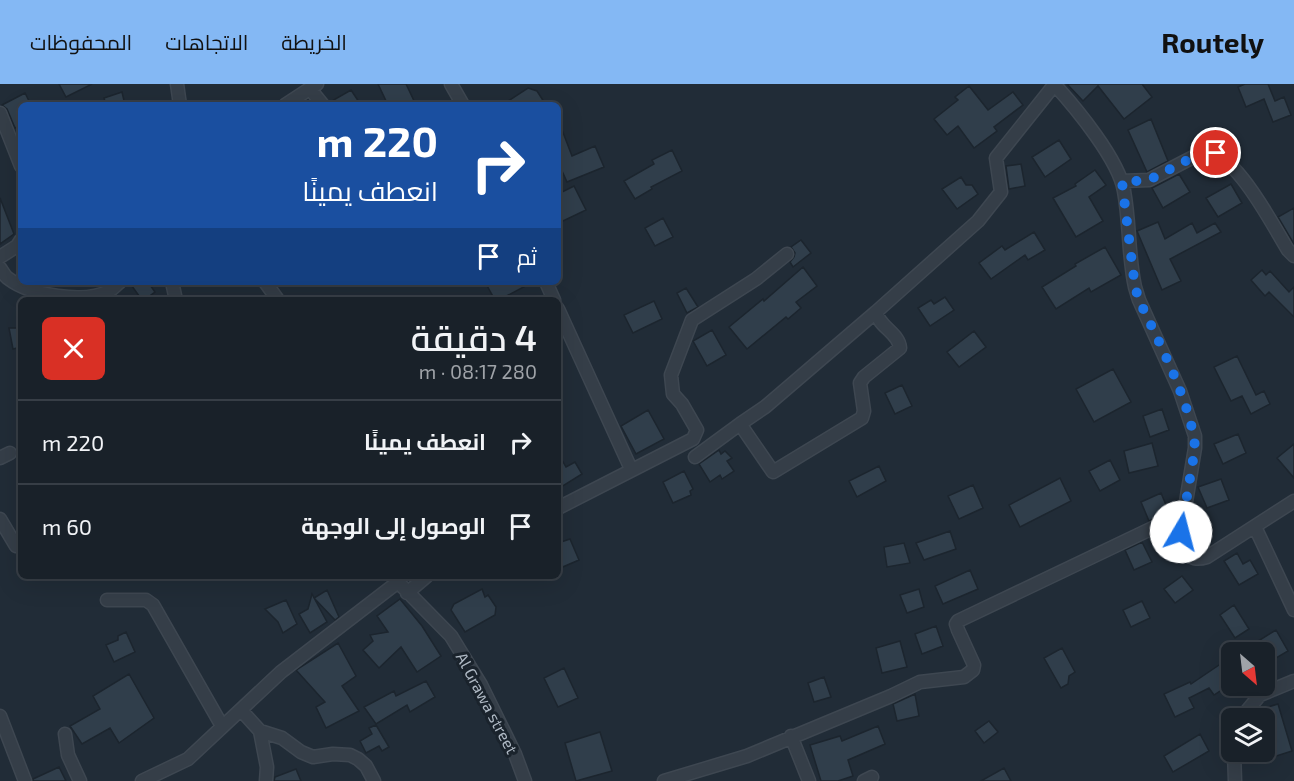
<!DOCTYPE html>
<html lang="ar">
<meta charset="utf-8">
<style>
:root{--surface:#192129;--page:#262e35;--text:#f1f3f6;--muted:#9fa3a8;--line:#373e46;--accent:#84b8f4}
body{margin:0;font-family:"Exo 2",Cairo,sans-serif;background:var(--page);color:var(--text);direction:rtl;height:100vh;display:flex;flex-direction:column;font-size:22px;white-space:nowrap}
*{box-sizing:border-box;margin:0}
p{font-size:20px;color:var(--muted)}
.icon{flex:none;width:33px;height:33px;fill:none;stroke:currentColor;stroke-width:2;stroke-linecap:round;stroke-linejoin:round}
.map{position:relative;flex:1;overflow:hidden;direction:ltr}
.panel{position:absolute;left:18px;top:213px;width:543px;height:282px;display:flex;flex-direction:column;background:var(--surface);border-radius:9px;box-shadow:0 6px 24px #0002,0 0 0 2px var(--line);direction:rtl}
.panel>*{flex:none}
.top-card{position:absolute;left:18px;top:18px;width:543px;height:183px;border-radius:9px;box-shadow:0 6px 24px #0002,0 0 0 2px var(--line);direction:rtl;background:#1a4fa0;color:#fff;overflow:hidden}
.needle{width:39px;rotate:152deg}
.tools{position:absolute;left:1221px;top:558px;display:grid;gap:12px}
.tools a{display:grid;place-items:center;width:54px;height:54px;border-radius:9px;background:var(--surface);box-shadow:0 6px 24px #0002,0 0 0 2px var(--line);font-size:30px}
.pin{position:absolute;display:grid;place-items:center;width:51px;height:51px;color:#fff;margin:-26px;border:3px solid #fff;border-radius:50%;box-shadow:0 2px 6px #0007}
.me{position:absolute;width:66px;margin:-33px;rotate:8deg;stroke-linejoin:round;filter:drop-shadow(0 0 4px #0008)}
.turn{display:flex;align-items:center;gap:21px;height:126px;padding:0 24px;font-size:27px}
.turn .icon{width:78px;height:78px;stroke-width:2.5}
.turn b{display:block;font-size:42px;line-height:51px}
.then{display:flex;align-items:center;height:57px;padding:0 24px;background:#0003;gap:12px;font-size:22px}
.round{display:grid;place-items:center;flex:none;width:63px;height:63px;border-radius:9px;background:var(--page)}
.head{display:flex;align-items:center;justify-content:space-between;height:102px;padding:0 24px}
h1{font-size:36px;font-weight:600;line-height:45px}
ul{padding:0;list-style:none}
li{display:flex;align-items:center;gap:18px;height:84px;padding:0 24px;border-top:2px solid var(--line)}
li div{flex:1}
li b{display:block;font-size:22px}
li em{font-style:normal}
header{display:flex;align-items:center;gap:36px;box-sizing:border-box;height:84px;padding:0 30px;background:var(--accent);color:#111}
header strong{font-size:28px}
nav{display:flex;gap:33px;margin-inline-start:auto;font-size:21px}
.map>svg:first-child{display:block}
</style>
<header>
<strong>Routely</strong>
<nav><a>الخريطة</a><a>الاتجاهات</a><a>المحفوظات</a></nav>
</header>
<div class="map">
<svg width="1294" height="697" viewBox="0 0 1294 697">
<rect width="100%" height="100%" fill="#212c37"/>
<path fill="#303e4b" stroke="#1c252e" stroke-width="1.5" d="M59,0H92L66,13Z
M378,0H406L416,21H388Z
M1067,0H1142L1152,13L1124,35L1098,2L1083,17Z
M1245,0H1268L1275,17L1284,13L1291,31L1273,38L1264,15L1246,23L1238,3Z
M969,2L988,26L1013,8L1023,21L994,43L997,47L974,64L958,42L947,51L934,35L958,16L955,13Z
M528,4L537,7L546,21H502Z
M351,6L361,21H331L330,18Z
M122,8L125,21H106L104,14Z
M25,9L31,21H21V40L15,44L7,25L2,21Z
M1151,35L1168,77L1147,88L1128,46Z
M559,38L572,72L595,62L604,83L567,98L558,78Z
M1059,56L1071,75L1045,93L1032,73Z
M672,66L682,87L651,103L652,105L635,115L624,97L654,80L652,76Z
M1021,80L1025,102L1009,105L1006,82Z
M1095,86L1106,101L1089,113L1103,137L1076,153L1053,114L1076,102L1075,100Z
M1179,90L1190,108L1163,124L1152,104Z
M961,93L966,101H972L978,110L957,125L942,105Z
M1231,100L1242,119L1218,133L1206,114Z
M574,102L586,126L563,137L558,127V110Z
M0,114L14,150L0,160Z
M1294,124V160L1278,133Z
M663,134L673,153L655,162L645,144Z
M1158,138L1165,155L1192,139L1197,149L1215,139L1221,148L1170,175L1181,197L1162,206L1137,147Z
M1034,148L1045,166L1028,176L1025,171L991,195L979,179L1002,162L1005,166Z
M801,156L811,169L793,183L790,178L794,173L795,169L791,163Z
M1105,163L1121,191L1091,208L1089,204L1056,225L1042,203L1076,182L1075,180Z
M803,183L817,202L796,218L801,224L788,235L786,233L747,265L729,243L763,215L764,217Z
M1262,186L1266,191L1270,187L1289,208L1294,203V233L1269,208L1265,212L1251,196Z
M129,198H148L155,208L151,211L154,216H142Z
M485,198H533L499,216H495Z
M686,204L698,223L687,229L677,209Z
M945,213L954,226L930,242L918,224L931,216L934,220Z
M654,217L662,235L633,249L624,231Z
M9,244H21V263L13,265Z
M712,246L726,271L707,282L693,257Z
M974,247L986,263L959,283L947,268Z
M1237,272L1256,311L1264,307L1270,320L1251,330L1242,312L1231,317L1214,283Z
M1113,285L1131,318L1094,338L1076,305Z
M902,301L912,322L895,330L885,309Z
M1162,325L1169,346L1150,353L1143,332Z
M648,326L664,355L636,370L621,342Z
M1238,350L1246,369L1223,380L1214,360Z
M1152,359L1158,382L1129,389L1124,367Z
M1294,360V394L1277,374Z
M719,366L721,370L725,367L732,374L727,377L734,387L722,395L720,391L710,398L699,380Z
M558,369L566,383L575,378L582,390L558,405Z
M1110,376L1120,396L1100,407L1089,387Z
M879,382L886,397L857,413L849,397Z
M684,387L693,405L690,407L691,411L673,419L663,398Z
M1060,394L1071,417L1020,443L1009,421Z
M1221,395L1229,416L1207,424L1198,403Z
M973,401L983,424L959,435L948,412Z
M1161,409L1169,428L1149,437L1141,418Z
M950,447L956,465L924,476L916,459Z
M570,455L579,476L558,485V459Z
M1142,458L1152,478L1134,486L1125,466Z
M904,459L910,479L887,483L884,463Z
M1237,469L1243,480L1250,476L1258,490L1239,501L1224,477Z
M970,486L978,505L943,520L935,502Z
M1182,492L1193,506L1175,519L1164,505Z
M482,505L485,513L488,511L496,523L495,531L465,548L451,526L454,520Z
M919,505L924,523L907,529L900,511Z
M327,506L339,533L335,536L314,514Z
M312,510L327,538L310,549L299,530L308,525Z
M400,515L422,542L441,572L417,588L401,563L379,584L363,566L373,557L370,551L388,548L377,532Z
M286,516L297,540L283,549L278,538L265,525Z
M1142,517L1150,534L1131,543L1123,526Z
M1234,521L1249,545L1235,554L1220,531Z
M936,542L943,562L922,570L915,550Z
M1276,546L1288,567L1264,581V568H1260L1255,559Z
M126,548L135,568L114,578L106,561L118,556V552Z
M900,557L907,583L882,589L876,564Z
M338,559L356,592L342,602L359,627L326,644L316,623L325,618L296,586Z
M1062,564L1075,588L1069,592L1068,600L1061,604L1044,574Z
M1225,577L1232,587V599L1214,611L1209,604L1189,614L1194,624L1175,633L1164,610L1190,598L1191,600Z
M564,584L578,614L558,623L544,594Z
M129,590L154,634L119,659L110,644L82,660L70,642L100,625L93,612Z
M824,593L831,613L814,618L808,599Z
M426,597L435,613L410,628L407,621L376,640L364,623L394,607L396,612Z
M915,610L919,632L897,637L893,620Z
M1278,620L1292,667L1264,676V634H1251L1258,626Z
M989,637L998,648L984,659L975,647Z
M376,641L389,663L382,667L379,662L366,669L360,657L372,650L369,644Z
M878,642L885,660L848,676L853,692L838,697H821L810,661L840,652L842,657Z
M600,648L612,687L576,697L565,659Z
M1200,650L1209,667L1173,688L1164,672Z
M59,683L66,697H33V695Z
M1004,684L1011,697H981Z
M296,685L301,697H274L275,693Z"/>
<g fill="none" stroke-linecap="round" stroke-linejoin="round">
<defs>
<path id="minor" d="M177,0L180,21
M451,0L463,21
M1054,0C1076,24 1119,76 1124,107C1130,139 1128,171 1135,203L1139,216L1180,307L1195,352V364L1181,448L1184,467C1191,475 1197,476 1207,473L1294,417
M310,5L323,21
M285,21L317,0
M0,29L21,82
M1122,97L1149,96L1201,69C1232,60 1273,142 1288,166L1294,172
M0,173L17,162L21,156
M0,184C3,188 5,193 9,195C30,211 85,220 109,207C113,205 116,201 120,198
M172,198L176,216
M265,198L278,216
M546,198L554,216
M558,225L631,385
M740,340L765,323L876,228
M695,373L740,340L773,388L862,334L864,327L860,299L864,293L900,264C899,249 879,243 876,228L978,137L1001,108L996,74L1055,0
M0,374L10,369
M558,424L693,355L697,346L682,320L673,310L671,291L692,236L756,195L787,170
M0,435L16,462
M1255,443L1294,526
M392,492L451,552L481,601L515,670L525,697
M407,509L427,492
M107,516H146L153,521L222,642
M241,626L260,647L282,654L301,668L313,673L333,670L350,671L358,675L366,682L374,697
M0,632L25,697
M1241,634L1260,611L1294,597
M260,647L267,683L266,697
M65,650L68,671L80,697
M791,652L809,697
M1234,668L1235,697
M142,697L188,675L281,588L398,498
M664,697L747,672L891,612L920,598L964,593L973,586L974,581L958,546L956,540L958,537L1159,441L1184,431
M864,697L872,693"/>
</defs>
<use href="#minor" stroke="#3e4751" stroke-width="15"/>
<use href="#minor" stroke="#353e48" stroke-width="12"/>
</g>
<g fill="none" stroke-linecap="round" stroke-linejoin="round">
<path stroke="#1a73e8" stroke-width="10" stroke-dasharray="0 18" d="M1181,448L1195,364C1192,321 1158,256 1139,216L1135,203L1122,98L1149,96L1201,69L1207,67L1216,69"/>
</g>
<g text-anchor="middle" stroke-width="6" stroke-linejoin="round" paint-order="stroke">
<g font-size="16" fill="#afb9c4" stroke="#1a232c">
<text transform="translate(487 619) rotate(62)" y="6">Al Grawa street</text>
</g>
</g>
</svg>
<div class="tools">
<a><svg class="needle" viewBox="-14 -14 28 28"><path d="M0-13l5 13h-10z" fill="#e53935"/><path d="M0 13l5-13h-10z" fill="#9fa3a8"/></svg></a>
<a><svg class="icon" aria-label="layers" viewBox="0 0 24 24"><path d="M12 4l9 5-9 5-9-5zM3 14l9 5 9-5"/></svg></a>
</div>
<div class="pin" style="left:1216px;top:69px;background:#d93025"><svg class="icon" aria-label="arrive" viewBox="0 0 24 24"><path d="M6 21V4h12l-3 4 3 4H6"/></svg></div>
<svg class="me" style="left:1181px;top:448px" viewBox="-20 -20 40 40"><circle r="19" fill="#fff"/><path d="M0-13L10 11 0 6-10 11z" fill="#1a73e8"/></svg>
<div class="top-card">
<div class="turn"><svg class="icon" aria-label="right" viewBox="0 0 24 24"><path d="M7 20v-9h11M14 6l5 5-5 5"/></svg><div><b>220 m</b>انعطف يمينًا</div></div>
<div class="then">ثم<svg class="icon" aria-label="arrive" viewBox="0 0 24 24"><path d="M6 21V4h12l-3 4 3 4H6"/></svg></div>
</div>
<section class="panel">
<div class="head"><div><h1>4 دقيقة</h1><p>280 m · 08:17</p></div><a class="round" style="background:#d93025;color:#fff"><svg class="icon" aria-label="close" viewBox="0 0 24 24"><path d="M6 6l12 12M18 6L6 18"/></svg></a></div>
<ul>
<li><svg class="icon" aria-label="right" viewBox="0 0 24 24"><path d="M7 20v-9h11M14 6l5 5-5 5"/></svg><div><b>انعطف يمينًا</b></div><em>220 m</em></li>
<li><svg class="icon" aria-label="arrive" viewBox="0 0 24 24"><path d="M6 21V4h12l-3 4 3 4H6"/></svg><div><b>الوصول إلى الوجهة</b></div><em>60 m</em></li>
</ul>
</section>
</div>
